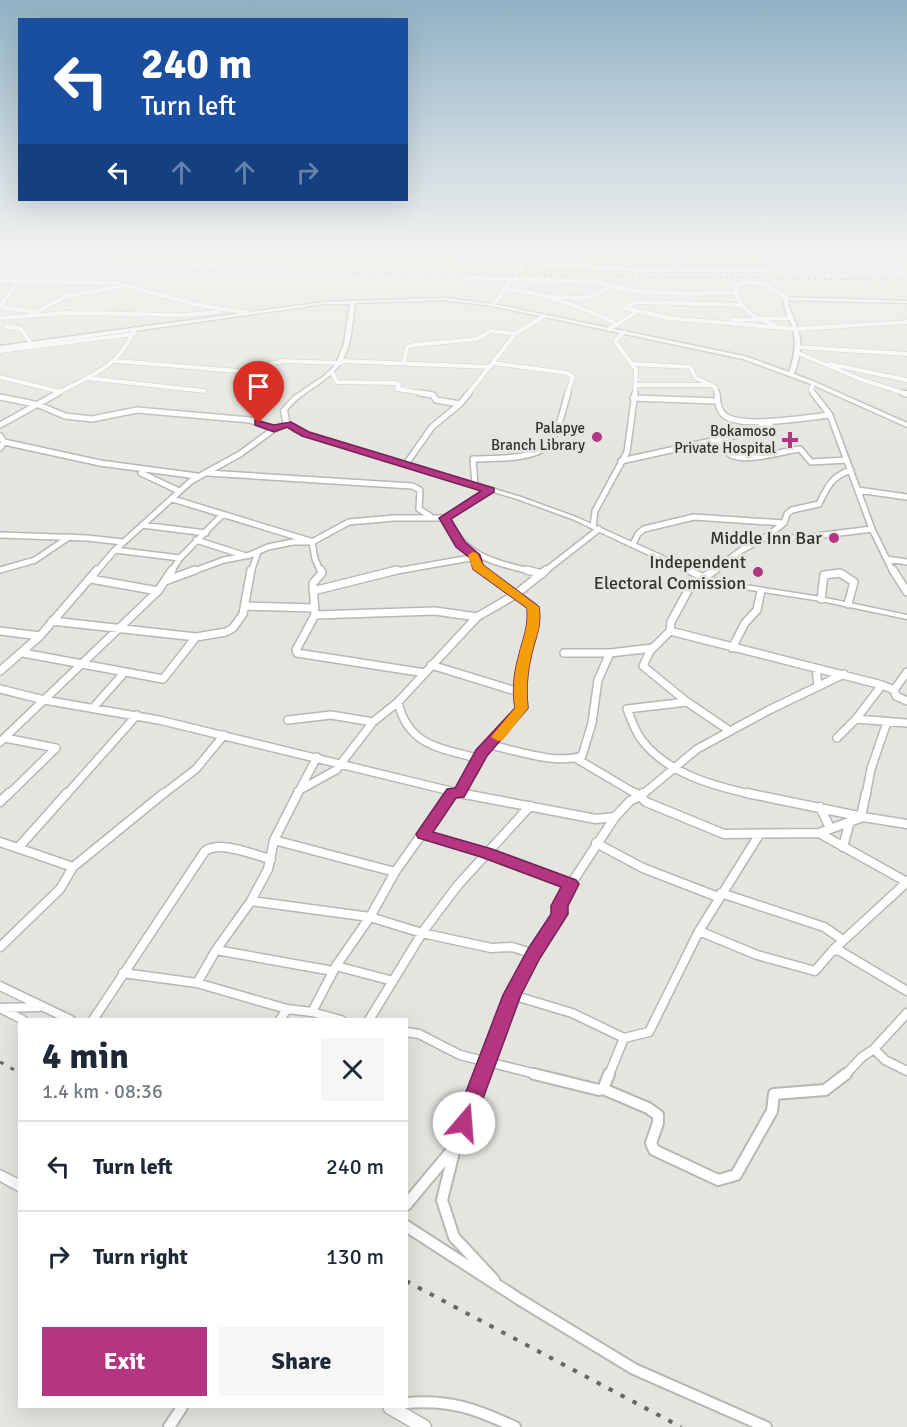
<!DOCTYPE html>
<meta charset="utf-8">
<style>
:root{--surface:#fff;--page:#f6f6f7;--text:#1f2937;--muted:#747a83;--line:#e0e1e3;--accent:#b43582}
body{margin:0;font-family:Signika,sans-serif;background:var(--page);color:var(--text);height:100vh;display:flex;flex-direction:column;font-size:22px;white-space:nowrap}
*{box-sizing:border-box;margin:0}
p{font-size:20px;color:var(--muted)}
.icon{flex:none;width:33px;height:33px;fill:none;stroke:currentColor;stroke-width:2;stroke-linecap:round;stroke-linejoin:round}
.map{position:relative;flex:1;overflow:hidden}
.panel{position:absolute;left:18px;top:1018px;width:390px;height:390px;display:flex;flex-direction:column;background:var(--surface);border-radius:0px;box-shadow:0 6px 24px #0002}
.panel>*{flex:none}
.hud{position:absolute;left:18px;top:18px;width:390px;height:183px;border-radius:0px;box-shadow:0 6px 24px #0002;background:#1a4fa0;color:#fff;overflow:hidden}
.pin{position:absolute;display:grid;place-items:center;width:51px;height:51px;color:#fff;margin:-62px -26px;border-radius:50% 50% 50% 0;rotate:-45deg;box-shadow:0 0 6px #0007}
.pin .icon{rotate:45deg}
.me{position:absolute;width:66px;margin:-33px;rotate:18deg;stroke-linejoin:round;filter:drop-shadow(0 0 4px #0008)}
.turn{display:flex;align-items:center;gap:21px;height:126px;padding:0 24px;font-size:27px}
.turn .icon{width:78px;height:78px;stroke-width:2.5}
.turn b{display:block;font-size:42px;line-height:51px}
.lanes{display:flex;align-items:center;height:57px;padding:0 24px;background:#0003;justify-content:center;gap:30px;direction:ltr}
.lanes .off{opacity:.35}
.round{display:grid;place-items:center;flex:none;width:63px;height:63px;border-radius:0px;background:var(--page)}
.overview{display:flex;align-items:center;justify-content:space-between;height:102px;padding:0 24px}
h1{font-size:36px;font-weight:700;line-height:45px}
.button{display:flex;gap:12px;margin-top:auto;padding:12px 24px}
.button a{flex:1;height:69px;border-radius:0px;background:var(--accent);color:#fff;font-size:24px;font-weight:700;line-height:69px;text-align:center}
.button a+a{background:var(--page);color:var(--text)}
ul{padding:0;list-style:none}
li{display:flex;align-items:center;gap:18px;height:90px;padding:0 24px;border-top:2px solid var(--line)}
li div{flex:1}
li b{display:block;font-size:22px}
li em{font-style:normal}
.map>svg:first-child{display:block}
</style>
<div class="map">
<svg width="907" height="1427" viewBox="0 0 907 1427">
<rect width="100%" height="100%" fill="#e4e4e0"/>
<path fill="#d9dace" d="M0,253H446L514,261L524,253H712L762,255L767,268L783,270L784,273L518,274V271L77,263L0,261Z"/>
<g fill="none" stroke-linecap="round" stroke-linejoin="round">
<defs>
<path id="minor-far4" d="M446,253L530,263L640,270H768L796,263L856,258L907,262
M676,253L680,269
M0,262L13,263L21,253
M467,278L598,282C642,297 689,293 735,293
M0,281L116,283L198,305L249,313
M19,281L1,305L6,308L34,312
M505,289C544,293 582,307 617,324
M550,296C571,298 592,302 609,287
M493,305L523,265L521,262
M741,305L636,302L624,308L668,318L795,329L907,322
M36,312L67,296L119,287
M0,318L68,313L186,315L218,312
M732,320L791,318
M775,325C755,318 738,310 735,287C752,276 772,286 786,298
M6,326L21,329L31,343
M609,329L637,312
M624,332L615,341L636,370L635,394
M798,347L907,354
M0,351L134,334
M798,353L860,379L907,394
M116,361L238,371L283,361L340,363
M341,361L490,367
M404,363L407,347L414,345L477,339L491,331L515,334
M493,363L567,373L573,377L567,394
M633,364L690,367L696,378L715,387L717,394
M830,364L907,380
M332,372L337,382L396,383L399,385L397,389L429,394
M0,377L61,392
M87,378L204,391
M813,383L811,390L814,394
M636,385H711
M56,394C91,375 118,369 135,329
M468,394L515,334L544,316"/>
<path id="minor-far3" d="M420,393L433,395L436,400L460,404
M717,393C718,401 717,407 723,414C737,430 809,417 830,415
M813,393L830,415L872,529L893,572
M903,393L907,394
M0,397L39,405L65,416L92,419L137,410L250,420L274,429
M633,398L716,401
M0,425L58,393
M0,436L4,442L0,448
M719,440C722,446 725,452 731,455C747,463 783,451 800,449L811,462L847,460
M4,442L100,463L197,476
M621,461L734,436L771,423
M406,464L432,427L460,404L469,393
M141,473L179,491
M208,473L412,486L420,490L419,509L430,516
M475,485L473,459C493,458 532,460 547,446C559,433 563,409 568,393
M490,490L445,518C467,558 491,561 533,572
M858,490L907,497
M173,499L310,541
M142,525L206,533
M593,526L595,511L627,452L635,393
M0,535L87,538L123,542
M766,537L799,538L872,529
M196,540L243,555
M312,542L315,559L321,572
M633,544L638,534L644,529L694,517L784,523
M115,550L180,558
M887,559L907,562
M0,570L35,560L69,537
M96,572L115,550L191,481L240,454L274,429L288,424
M171,572L180,558L222,515
M191,572L224,560L250,555L268,547L293,542H312L349,522L394,518H445
M251,572L258,552
M391,572L476,557L478,567L485,572
M544,572L599,529
M713,572L740,551L766,537L784,523L787,514L792,510L819,504C827,487 832,476 851,470"/>
<path id="minor-far2" d="M321,570L322,573L313,583L315,615L296,650L297,653L425,673
M527,570L542,574
M715,570L691,585L671,622L670,631L650,651L643,666L687,702L730,731
M893,570L907,592
M91,579L158,591
M165,581L195,570
M313,591L397,570
M821,599L824,575L840,573L854,582L848,604
M246,606L314,608
M477,617L515,595L546,570
M52,621L196,637L226,632L233,628L243,614L251,570
M0,631L40,636
M670,631L882,685L894,690L896,696L907,701
M732,648L745,623L757,610L761,591
M23,653L163,679L196,637
M564,653H610L653,648
M431,665L519,692
M816,668L818,686
M0,671L40,636L97,570
M0,689L44,700L159,720L467,795
M894,690L907,672
M398,702C408,747 442,748 480,759
M687,702L627,709C631,719 635,731 641,739C667,774 714,786 754,795
M93,708L123,674
M856,719L907,723
M288,720L331,715L373,722
M5,738L56,748L8,795
M837,738L856,719L882,685
M0,742L158,591L172,570
M489,745C517,750 553,765 582,756L592,723L598,680L610,653
M577,759L638,795
M298,791L336,770L373,722L398,702L477,617L435,611L315,615
M459,793L474,771L482,753L522,709L521,676L532,628L533,607L482,570
M66,795L137,715
M162,795L196,769L224,735
M297,795L317,757
M450,795L452,792
M642,795L697,749L769,710L844,674
M866,795L871,769L887,722"/>
<path id="minor-far1" d="M459,793L596,819L615,817L630,801L640,796L646,802L724,834L819,833L907,882
M635,793L640,796L643,793
M747,793L863,817
M0,802L9,793
M820,807L830,828
M861,816L866,793
M819,833L863,817L907,824
M424,835L486,853L571,884
M759,835L699,931L757,955L815,971L833,950L840,951L907,991
M274,840L395,872
M0,842L73,867
M596,843L643,868L718,897
M843,847L850,821
M18,848L67,793
M721,893L824,927L843,940
M251,901L370,917L422,933L491,948L512,947L534,954
M0,947L60,889L73,867L164,793
M216,950L333,971
M833,950L907,882
M336,966L393,981
M123,973L197,983L287,1009L312,1012L341,1020
M197,983L216,950L251,901L268,869L274,840L298,793
M0,986L71,1020
M512,995L572,1013L624,1038
M0,1008L39,1007
M2,1009L23,1020
M312,1012L336,966L370,917L395,872L451,793
M907,1013L874,1049L885,1060L907,1071
M93,1020L205,851C221,840 253,855 271,859
M280,1020L287,1009
M369,1020L424,930L458,885L530,806
M406,1032L419,1034L460,1055L540,1075
M482,1075L489,1062L512,995L559,914L565,893L615,817
M609,1075L624,1038L649,1032L699,931
M845,1075L862,1057L874,1049"/>
<path id="minor" d="M534,1074L599,1090L603,1089L648,1108L658,1115V1123L651,1143L654,1150L718,1180L736,1175L772,1111L774,1094L825,1090L846,1074
M603,1089L609,1074
M454,1152L442,1200L454,1237L494,1280
M406,1205L457,1144L483,1074
M406,1226L522,1301L634,1369L766,1427
M406,1403C450,1399 476,1409 515,1427
M169,1427L182,1407"/>
<path id="tertiary" d="M784,297L907,301V303L788,300V302C790,312 795,320 798,330C803,345 799,360 794,374L815,382L907,423V427L811,384L743,359L493,306L444,300L355,303C351,333 352,361 324,380C311,390 297,397 287,410L289,421L297,429L521,497L576,517L708,576L726,582L821,597L907,615V619L821,601L725,586L702,580L572,519L517,499L293,431L283,421L281,410L294,396L324,376L336,364L344,344L350,304H324L0,350V346L324,302L444,298L493,304L744,356L789,372C794,358 797,344 793,329C790,318 782,309 784,297Z
M0,1170L20,1180V1192L0,1181Z
M383,1407H403L429,1422L431,1427H411L385,1412Z"/>
</defs>
<use href="#minor-far4" stroke="#b7b8b3" stroke-width="5"/>
<use href="#minor-far3" stroke="#b7b8b3" stroke-width="8"/>
<use href="#minor-far2" stroke="#b7b8b3" stroke-width="10"/>
<use href="#minor-far1" stroke="#b7b8b3" stroke-width="11"/>
<use href="#minor" stroke="#b7b8b3" stroke-width="14"/>
<use href="#tertiary" stroke="#b7b8b3" stroke-width="3"/>
<use href="#minor-far4" stroke="#fff" stroke-width="4"/>
<use href="#minor-far3" stroke="#fff" stroke-width="5"/>
<use href="#minor-far2" stroke="#fff" stroke-width="7"/>
<use href="#minor-far1" stroke="#fff" stroke-width="8"/>
<use href="#minor" stroke="#fff" stroke-width="10"/>
<use href="#tertiary" fill="#fff" fill-rule="evenodd"/>
<path stroke="#666663" stroke-width="1.5" stroke-dasharray="1.5 4" stroke-linecap="butt" d="M0,268L907,280"/>
<path stroke="#666663" stroke-width="3" stroke-dasharray="4 8" stroke-linecap="butt" d="M0,1062L20,1073"/>
<path stroke="#666663" stroke-width="4" stroke-dasharray="4.5 9" stroke-linecap="butt" d="M406,1281L681,1427"/>
</g>
<linearGradient id="sky" x2="0" y2="1"><stop stop-color="#90b2c5"/><stop offset="0.56" stop-color="#f3f3f1"/><stop offset="1" stop-color="#f3f3f1" stop-opacity="0"/></linearGradient>
<rect width="907" height="452" fill="url(#sky)"/>
<path fill="#b43582" stroke="#752254" stroke-width="1.5" d="M255,420L274,425L291,422L309,432L494,488V492L451,519L465,542L480,555L483,565L539,607C542,628 535,637 531,657C527,674 526,691 528,708L487,756L464,797L456,798L433,832L492,849L576,880L579,884L568,906V914L540,958L521,995L474,1123L471,1129L464,1132L457,1129L454,1123L503,995L528,949L551,914V906L561,887L481,857L418,838L416,834L447,789L455,788L476,750L515,708C512,690 514,672 519,655C523,638 529,626 527,608L473,569L470,558L456,547L439,518L481,491L302,436L287,427L274,432L255,425Z"/>
<path fill="#f59e0b" d="M473,552L477,553L483,565L539,607C542,628 535,637 531,657C527,674 526,691 528,708L503,740L498,741L491,737L515,708C512,690 514,672 519,655C523,638 529,626 527,608L473,569L468,555Z"/>
<g fill="#b43582" stroke="#e4e4e0" stroke-width="2">
<circle cx="597" cy="437" r="6"/>
<path d="M787 431h6v6h6v6h-6v6h-6v-6h-6v-6h6z"/>
<circle cx="834" cy="538" r="6"/>
<circle cx="758" cy="572" r="6"/>
</g>
<g text-anchor="middle" stroke-width="6" stroke-linejoin="round" paint-order="stroke">
<g font-size="15" fill="#31312f" stroke="#e4e4e0" text-anchor="end">
<text x="585" y="433">Palapye<tspan x="585" dy="17">Branch Library</tspan></text>
<text x="776" y="436">Bokamoso<tspan x="776" dy="17">Private Hospital</tspan></text>
</g>
<g font-size="18" fill="#31312f" stroke="#e4e4e0" text-anchor="end">
<text x="822" y="544">Middle Inn Bar</text>
<text x="746" y="568">Independent<tspan x="746" dy="21">Electoral Comission</tspan></text>
</g>
</g>
</svg>
<div class="pin" style="left:259px;top:423px;background:#d93025"><svg class="icon" aria-label="arrive" viewBox="0 0 24 24"><path d="M6 21V4h12l-3 4 3 4H6"/></svg></div>
<svg class="me" style="left:464px;top:1123px" viewBox="-20 -20 40 40"><circle r="19" fill="#fff"/><path d="M0-13L10 11 0 6-10 11z" fill="#b43582"/></svg>
<div class="hud">
<div class="turn"><svg class="icon" aria-label="left" viewBox="0 0 24 24"><path d="M17 20v-9H6M10 6l-5 5 5 5"/></svg><div><b>240 m</b>Turn left</div></div>
<div class="lanes"><svg class="icon" aria-label="left" viewBox="0 0 24 24"><path d="M17 20v-9H6M10 6l-5 5 5 5"/></svg><svg class="icon off" aria-label="ahead" viewBox="0 0 24 24"><path d="M12 20V5M6 11l6-6 6 6"/></svg><svg class="icon off" aria-label="ahead" viewBox="0 0 24 24"><path d="M12 20V5M6 11l6-6 6 6"/></svg><svg class="icon off" aria-label="right" viewBox="0 0 24 24"><path d="M7 20v-9h11M14 6l5 5-5 5"/></svg></div>
</div>
<section class="panel">
<div class="overview"><div><h1>4 min</h1><p>1.4 km · 08:36</p></div><a class="round"><svg class="icon" aria-label="close" viewBox="0 0 24 24"><path d="M6 6l12 12M18 6L6 18"/></svg></a></div>
<ul>
<li><svg class="icon" aria-label="left" viewBox="0 0 24 24"><path d="M17 20v-9H6M10 6l-5 5 5 5"/></svg><div><b>Turn left</b></div><em>240 m</em></li>
<li><svg class="icon" aria-label="right" viewBox="0 0 24 24"><path d="M7 20v-9h11M14 6l5 5-5 5"/></svg><div><b>Turn right</b></div><em>130 m</em></li>
</ul>
<div class="button"><a>Exit</a><a>Share</a></div>
</section>
</div>
